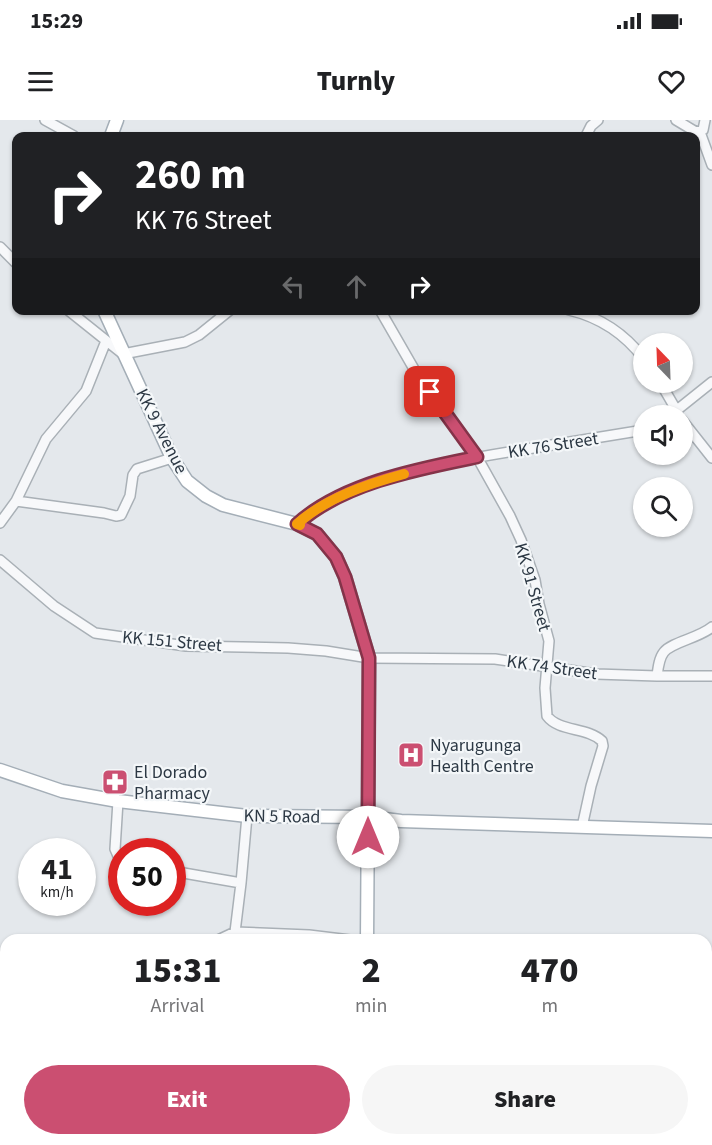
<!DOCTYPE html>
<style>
:root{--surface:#fff;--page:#f6f6f6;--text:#202124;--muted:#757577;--accent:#cb4f71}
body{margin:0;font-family:"Source Sans 3",sans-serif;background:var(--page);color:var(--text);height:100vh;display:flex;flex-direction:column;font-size:22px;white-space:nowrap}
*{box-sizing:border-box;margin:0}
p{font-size:20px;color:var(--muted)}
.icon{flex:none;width:33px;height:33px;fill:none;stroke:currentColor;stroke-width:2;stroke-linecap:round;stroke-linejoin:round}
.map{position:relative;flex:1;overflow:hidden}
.sheet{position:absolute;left:0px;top:814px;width:712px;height:212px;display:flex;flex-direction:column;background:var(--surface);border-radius:18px 18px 0 0;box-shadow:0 2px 4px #0004}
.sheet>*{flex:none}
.banner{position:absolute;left:12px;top:12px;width:688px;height:183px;border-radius:12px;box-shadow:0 2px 4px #0004;background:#202124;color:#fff;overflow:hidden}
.needle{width:39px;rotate:337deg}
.controls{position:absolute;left:633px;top:213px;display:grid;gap:12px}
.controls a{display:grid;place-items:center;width:60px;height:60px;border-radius:50%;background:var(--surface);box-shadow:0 2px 4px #0004;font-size:30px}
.speed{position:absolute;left:18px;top:718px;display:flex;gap:12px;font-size:30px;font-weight:700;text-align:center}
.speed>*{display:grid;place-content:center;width:78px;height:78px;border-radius:50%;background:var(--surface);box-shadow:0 2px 4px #0004;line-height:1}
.speed small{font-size:15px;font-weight:400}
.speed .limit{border:9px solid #d22;background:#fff;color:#111}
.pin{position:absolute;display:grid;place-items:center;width:51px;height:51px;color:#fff;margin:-26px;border-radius:12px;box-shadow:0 3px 9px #0006}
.me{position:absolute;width:66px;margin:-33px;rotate:0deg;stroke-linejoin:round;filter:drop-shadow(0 0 4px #0008)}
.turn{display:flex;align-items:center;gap:21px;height:126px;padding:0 24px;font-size:27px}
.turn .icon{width:78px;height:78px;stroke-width:2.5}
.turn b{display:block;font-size:42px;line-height:51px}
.lanes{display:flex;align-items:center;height:57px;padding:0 24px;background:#0003;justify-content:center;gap:30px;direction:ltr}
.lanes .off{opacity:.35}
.eta{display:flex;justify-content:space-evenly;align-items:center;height:102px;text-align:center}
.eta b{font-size:36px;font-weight:800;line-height:42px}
.cta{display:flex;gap:12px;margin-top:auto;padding:12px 24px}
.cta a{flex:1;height:69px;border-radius:36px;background:var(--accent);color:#fff;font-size:24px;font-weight:800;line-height:69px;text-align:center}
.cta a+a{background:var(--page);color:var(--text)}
.status{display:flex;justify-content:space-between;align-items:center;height:42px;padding:0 30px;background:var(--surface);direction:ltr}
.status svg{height:16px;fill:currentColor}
header{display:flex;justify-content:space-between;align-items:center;height:78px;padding:0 24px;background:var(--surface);font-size:27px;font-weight:800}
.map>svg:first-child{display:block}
</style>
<div class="status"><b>15:29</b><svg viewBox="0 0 49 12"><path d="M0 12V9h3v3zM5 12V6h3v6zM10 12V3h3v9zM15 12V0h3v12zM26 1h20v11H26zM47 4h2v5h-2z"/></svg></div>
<header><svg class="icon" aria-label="menu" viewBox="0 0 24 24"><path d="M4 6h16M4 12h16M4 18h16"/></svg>Turnly<svg class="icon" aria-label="heart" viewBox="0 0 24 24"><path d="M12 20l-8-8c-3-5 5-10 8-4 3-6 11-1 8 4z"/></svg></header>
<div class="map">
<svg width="712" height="1025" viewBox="0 0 712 1025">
<rect width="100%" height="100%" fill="#e4e8ec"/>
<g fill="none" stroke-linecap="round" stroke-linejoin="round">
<defs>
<path id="minor" d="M45,0L74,16
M676,0L696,12L703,10L705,0
M700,12L712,45
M586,16L591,6L598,0
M0,127L16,143
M68,190L123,234L185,222L199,215L230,190
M380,190L418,256L477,337L510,396L521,420L535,460L539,484L549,521L545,568L547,596C559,612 587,607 602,621L603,626L591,666L582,707
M569,190C599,197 625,214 644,239
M660,262L678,293
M677,290L712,262
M682,300L712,338
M16,381L46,319L86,271L106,221
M0,403L16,381L104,393L116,396L121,395L130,376L133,355L137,349L172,338
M297,404C350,357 453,341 521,330C562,323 603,317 644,310
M0,440L54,486L95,513L186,526L288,528L326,531L369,538L495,539L596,554L657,556C658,548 659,538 664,532C672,522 699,518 712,507
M657,556H712
M118,681L115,729L118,736L122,740
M172,751L241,763
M235,812L241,763L247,696
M218,820L235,812L309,815L350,820
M33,1025L55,1020"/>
<path id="major" d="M111,16L117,0
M104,190L172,338L187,361L206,376L223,385L297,404L317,414L336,437L345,457L369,538L367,820
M0,650L62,671L118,681L247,696L368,697L401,701L712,711
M355,1025V1020"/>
</defs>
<use href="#minor" stroke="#a9b0b6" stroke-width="12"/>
<use href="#major" stroke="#a4aeb7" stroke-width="15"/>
<use href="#minor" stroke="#f7f8fa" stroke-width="9"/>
<use href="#major" stroke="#fff" stroke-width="12"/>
</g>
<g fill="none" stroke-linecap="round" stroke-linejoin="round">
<defs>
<path id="route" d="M368,717L369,538L345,457L336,437L317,414L297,404C343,363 418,349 477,337L430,272"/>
</defs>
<use href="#route" stroke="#843349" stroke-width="15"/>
<use href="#route" stroke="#cb4f71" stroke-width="10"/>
<path stroke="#f59e0b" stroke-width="10" d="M300,405L297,404C326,378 367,364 404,354"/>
</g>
<defs>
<symbol id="hospital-square" viewBox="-11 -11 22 22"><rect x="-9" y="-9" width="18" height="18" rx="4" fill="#cb4f71" stroke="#f4f7f9"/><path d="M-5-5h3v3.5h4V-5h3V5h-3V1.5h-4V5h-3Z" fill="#fff"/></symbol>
<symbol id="pharmacy-square" viewBox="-11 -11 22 22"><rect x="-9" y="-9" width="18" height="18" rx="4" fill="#cb4f71" stroke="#f4f7f9"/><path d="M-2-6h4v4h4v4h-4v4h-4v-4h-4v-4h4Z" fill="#fff"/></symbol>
</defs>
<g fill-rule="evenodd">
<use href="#hospital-square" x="396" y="620" width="30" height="30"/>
<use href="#pharmacy-square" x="100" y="647" width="30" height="30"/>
</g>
<g text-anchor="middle" stroke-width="4.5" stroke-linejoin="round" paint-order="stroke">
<g font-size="18" fill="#2c3844" stroke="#f4f7f9">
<text transform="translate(162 311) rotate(63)" y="6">KK 9 Avenue</text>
<text transform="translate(553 325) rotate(-9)" y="6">KK 76 Street</text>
<text transform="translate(533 467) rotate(74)" y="6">KK 91 Street</text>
<text transform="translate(172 521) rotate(5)" y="6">KK 151 Street</text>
<text transform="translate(552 547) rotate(8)" y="6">KK 74 Street</text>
<text transform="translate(282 696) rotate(1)" y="6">KN 5 Road</text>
</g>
<g font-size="18" fill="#2c3844" stroke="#f4f7f9" text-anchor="start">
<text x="430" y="631">Nyarugunga<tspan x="430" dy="21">Health Centre</tspan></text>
<text x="134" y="658">El Dorado<tspan x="134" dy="21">Pharmacy</tspan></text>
</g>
</g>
</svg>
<div class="controls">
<a><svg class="needle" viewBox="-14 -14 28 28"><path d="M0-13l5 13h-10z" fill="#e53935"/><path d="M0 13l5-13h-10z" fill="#757577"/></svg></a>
<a><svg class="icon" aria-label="sound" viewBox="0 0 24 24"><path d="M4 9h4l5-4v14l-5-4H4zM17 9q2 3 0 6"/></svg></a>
<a><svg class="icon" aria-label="search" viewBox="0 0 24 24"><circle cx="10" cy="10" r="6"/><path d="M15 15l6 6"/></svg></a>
</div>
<div class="speed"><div>41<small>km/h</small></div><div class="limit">50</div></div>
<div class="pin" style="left:430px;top:272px;background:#d93025"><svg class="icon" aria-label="arrive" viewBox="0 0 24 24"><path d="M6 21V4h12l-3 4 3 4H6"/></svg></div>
<svg class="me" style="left:368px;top:717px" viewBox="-20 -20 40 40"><circle r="19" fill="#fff"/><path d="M0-13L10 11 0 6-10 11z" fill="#cb4f71"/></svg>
<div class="banner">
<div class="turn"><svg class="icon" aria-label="right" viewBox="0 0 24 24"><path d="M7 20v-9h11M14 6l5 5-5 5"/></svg><div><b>260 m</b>KK 76 Street</div></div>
<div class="lanes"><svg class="icon off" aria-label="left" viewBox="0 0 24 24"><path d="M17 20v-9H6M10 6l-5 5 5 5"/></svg><svg class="icon off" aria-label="ahead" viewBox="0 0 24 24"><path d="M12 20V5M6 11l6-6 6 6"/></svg><svg class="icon" aria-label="right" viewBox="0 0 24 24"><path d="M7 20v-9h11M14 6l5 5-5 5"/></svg></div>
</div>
<section class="sheet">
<div class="eta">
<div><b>15:31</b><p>Arrival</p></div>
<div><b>2</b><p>min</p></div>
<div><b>470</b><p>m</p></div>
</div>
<div class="cta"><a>Exit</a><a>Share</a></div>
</section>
</div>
